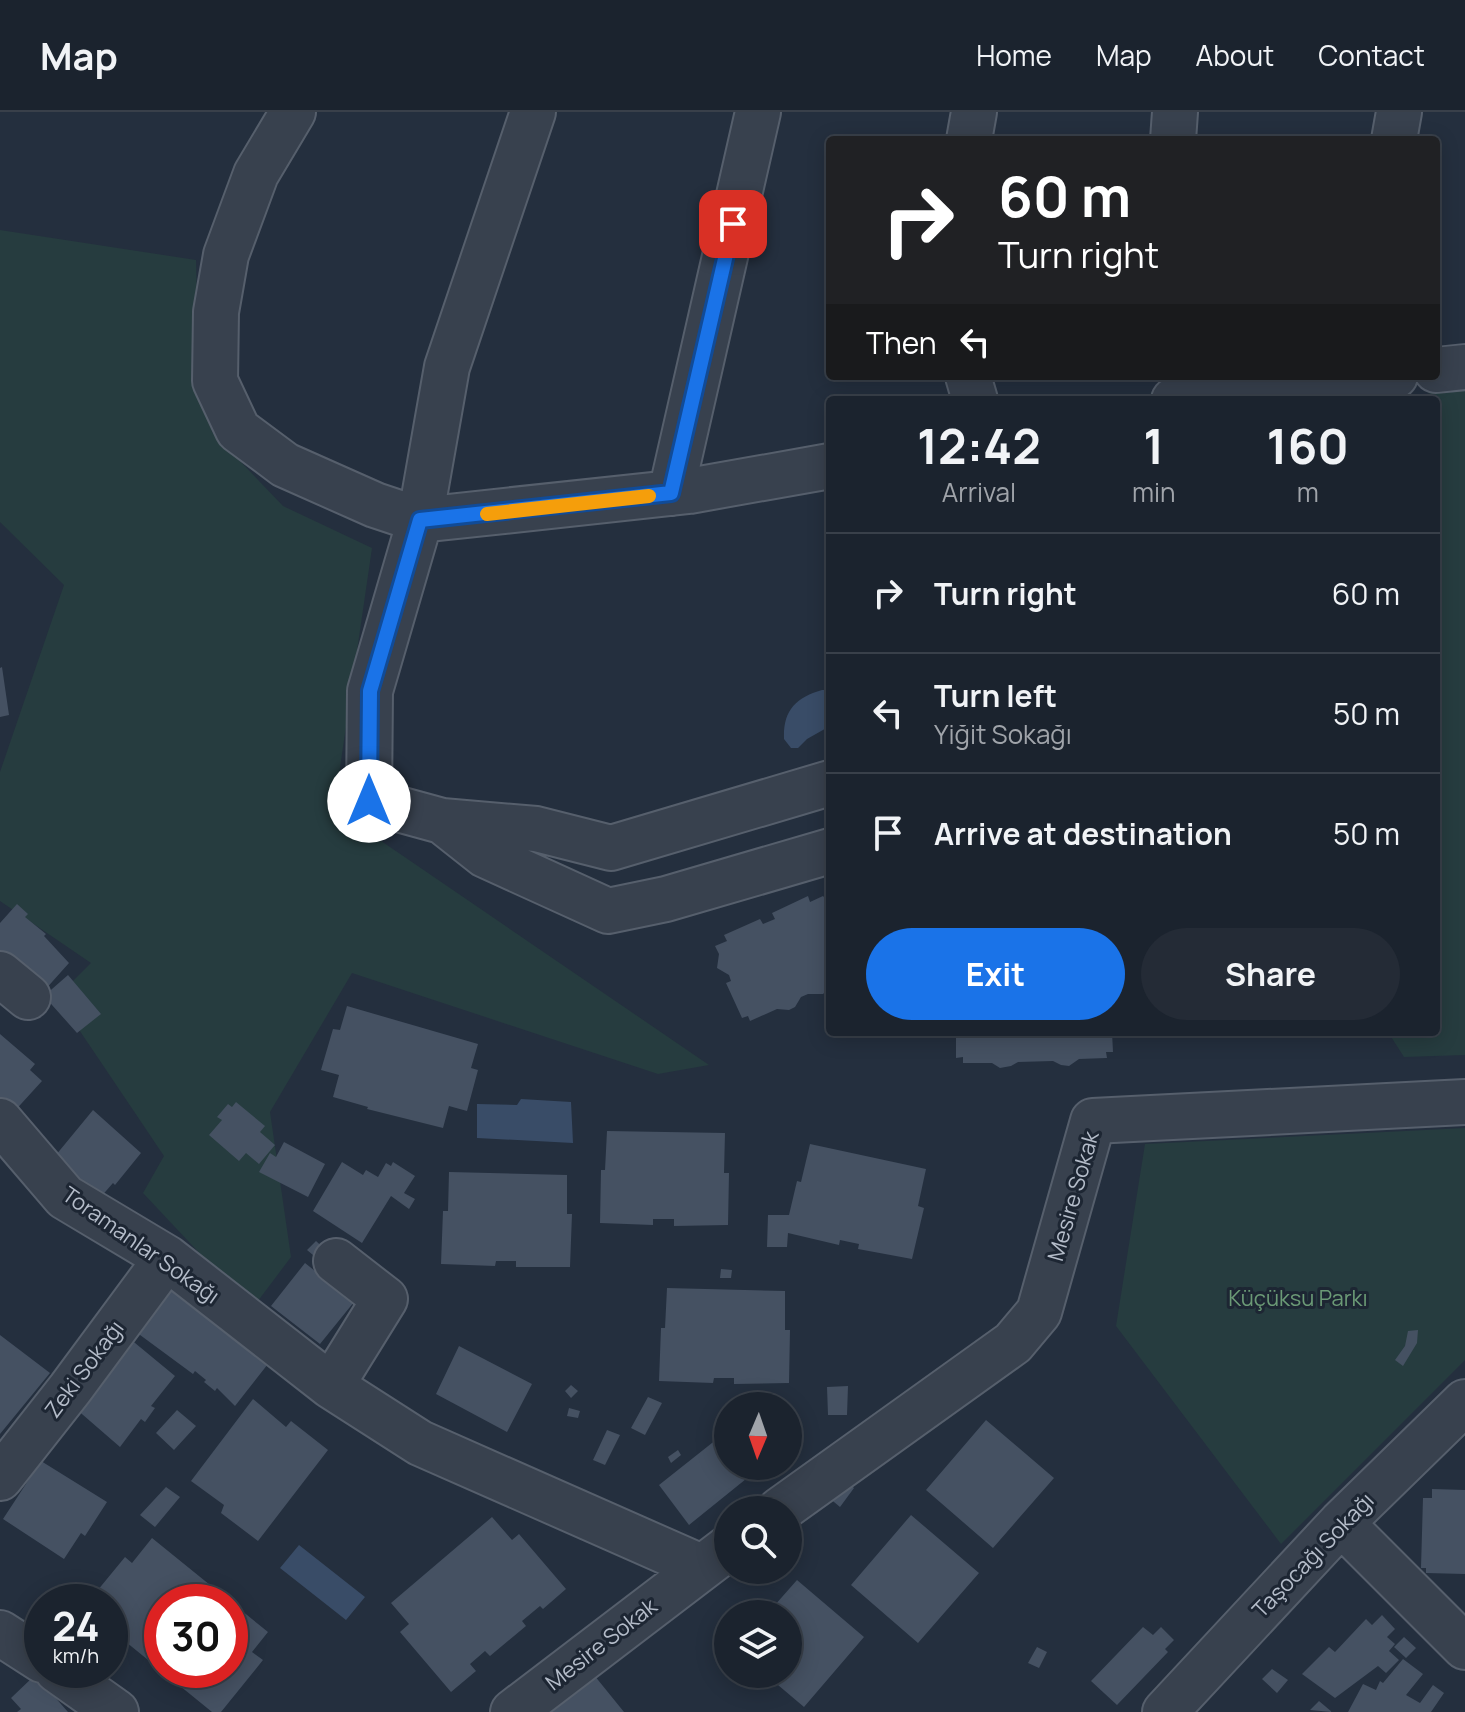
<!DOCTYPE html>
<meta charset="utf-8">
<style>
:root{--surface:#1b232e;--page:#242b36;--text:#f1f3f6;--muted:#a0a4aa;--line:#39404a;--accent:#1a73e8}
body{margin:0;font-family:Manrope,sans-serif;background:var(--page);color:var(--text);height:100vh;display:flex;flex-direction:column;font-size:30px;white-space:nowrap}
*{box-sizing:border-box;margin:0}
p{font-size:26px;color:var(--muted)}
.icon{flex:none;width:44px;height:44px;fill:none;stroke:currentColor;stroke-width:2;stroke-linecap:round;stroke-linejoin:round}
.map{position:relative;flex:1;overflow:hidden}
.panel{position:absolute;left:826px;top:284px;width:614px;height:640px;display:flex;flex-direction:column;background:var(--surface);border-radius:8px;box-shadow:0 4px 20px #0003,0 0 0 2px var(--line)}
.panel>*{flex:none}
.top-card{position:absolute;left:826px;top:24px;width:614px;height:244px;border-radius:8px;box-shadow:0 4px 20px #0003,0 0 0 2px var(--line);background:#202124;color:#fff;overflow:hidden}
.needle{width:52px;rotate:182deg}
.buttons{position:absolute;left:714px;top:1280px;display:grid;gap:16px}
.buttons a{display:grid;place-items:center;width:88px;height:88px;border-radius:50%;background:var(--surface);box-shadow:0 4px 20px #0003,0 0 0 2px var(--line);font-size:40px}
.speed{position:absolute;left:24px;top:1472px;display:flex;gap:16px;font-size:40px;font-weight:700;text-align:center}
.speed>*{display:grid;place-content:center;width:104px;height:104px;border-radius:50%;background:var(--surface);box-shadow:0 4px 20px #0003,0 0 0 2px var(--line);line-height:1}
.speed small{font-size:20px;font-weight:400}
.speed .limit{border:12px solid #d22;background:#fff;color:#111}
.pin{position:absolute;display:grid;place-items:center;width:68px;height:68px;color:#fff;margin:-34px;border-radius:16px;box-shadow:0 4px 12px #0006}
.me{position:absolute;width:88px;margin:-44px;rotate:0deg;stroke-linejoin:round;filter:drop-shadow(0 0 6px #0008)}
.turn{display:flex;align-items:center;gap:28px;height:168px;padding:0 40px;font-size:36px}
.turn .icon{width:104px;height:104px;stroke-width:2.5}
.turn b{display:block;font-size:56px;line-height:68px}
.then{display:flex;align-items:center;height:76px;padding:0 40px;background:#0003;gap:16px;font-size:30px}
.eta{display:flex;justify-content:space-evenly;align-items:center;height:136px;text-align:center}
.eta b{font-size:48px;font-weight:700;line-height:56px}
.action{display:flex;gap:16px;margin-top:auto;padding:16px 40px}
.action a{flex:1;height:92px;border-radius:48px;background:var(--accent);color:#fff;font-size:32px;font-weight:700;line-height:92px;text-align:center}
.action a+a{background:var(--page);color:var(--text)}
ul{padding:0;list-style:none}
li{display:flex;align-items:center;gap:24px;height:120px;padding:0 40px;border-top:2px solid var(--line)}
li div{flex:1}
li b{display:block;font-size:30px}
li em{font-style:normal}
header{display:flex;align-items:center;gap:48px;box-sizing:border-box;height:112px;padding:0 40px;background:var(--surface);border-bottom:2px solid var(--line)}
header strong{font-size:38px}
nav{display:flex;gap:44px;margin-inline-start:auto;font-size:28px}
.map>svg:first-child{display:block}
</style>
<header>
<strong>Map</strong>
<nav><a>Home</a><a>Map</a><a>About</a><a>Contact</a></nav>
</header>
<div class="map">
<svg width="1465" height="1600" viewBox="0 0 1465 1600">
<rect width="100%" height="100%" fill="#242f3e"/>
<path fill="#263c3f" d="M0,118L196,148L198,237L212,320L283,394L372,436L335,690L368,720L709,953L658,962L352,861L270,1000L291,1145L252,1197L143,1081L164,1044L57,885L91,851L0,789V660L64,473L0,410Z
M1465,272V943L1404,945L1388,920H1436V288H1404Z
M1465,1016V1248L1281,1432L1116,1214L1145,1032Z"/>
<path fill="#394c67" d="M822,578H830V614L807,627L798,636H791L784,627C783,599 795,586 822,578Z
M521,987L571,990L573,1031L477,1026V992L517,993Z
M299,1433L365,1485L346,1508L280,1456Z"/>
<path fill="#455162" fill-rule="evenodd" d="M2,555L9,603L0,605V556Z
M808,784L810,790L823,784L830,792V875L823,882H808L801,885L795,895L789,898L777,897L750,909L748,904L742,906L726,871L731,869L729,863L717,856L719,842L715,834L727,829L724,823L760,807L763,812L775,807L772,801Z
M17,792L28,802L25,805L46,822L44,824L69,851L35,889L0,856V811Z
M68,863L101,902L77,921L44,884Z
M347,894L478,932L471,956L478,958L467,999L449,994L443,1016L367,997L368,995L333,985L339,963L321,958L333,917L340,918Z
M956,920H1112L1113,940H1106L1107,946L1079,947L1069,954L1061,953L1053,949L1018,950L1011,954L1000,956L992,951H963V945L956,946Z
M0,922L35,952L30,958L42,969L11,1003L0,992Z
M236,990L265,1014L260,1020L275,1033L259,1052L246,1041L239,1049L209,1023L222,1008L217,1005L228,992L232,995Z
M93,998L141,1041L115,1073L113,1071L99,1087L51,1049Z
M607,1019L725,1021L724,1061H729L728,1113L674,1114V1107H653V1113L600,1111L601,1058H605Z
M284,1030L325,1052L308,1085L259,1060L270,1041L276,1045Z
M810,1032L926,1057L918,1094L924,1096L912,1147L858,1137L859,1132L840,1128L839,1133L788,1121L787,1135H767L768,1103H789L797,1069L801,1070Z
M342,1050L363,1063L366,1058L378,1065L386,1051L391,1054L393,1050L415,1064L404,1081L415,1087L409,1097L391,1084L362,1131L313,1099Z
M449,1060L567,1063V1102H572L570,1155H516V1149H496L495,1154L441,1152L443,1099H448Z
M316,1129L328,1140L319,1148L307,1138Z
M305,1151L354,1190L320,1232L271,1194Z
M721,1157L732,1158L731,1166H720Z
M175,1169L275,1243L235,1294L217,1276L215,1279L204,1270L206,1268L195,1259L193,1262L136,1220Z
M667,1176L785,1179V1218H790L789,1271L734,1272V1266H714L713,1271L659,1269L661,1216H665Z
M1418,1218L1417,1231L1403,1254L1395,1248L1405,1234L1408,1219Z
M0,1223L50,1261L0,1322Z
M129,1226L175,1264L151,1294L155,1296L145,1310L141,1307L120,1335L75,1296Z
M459,1234L532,1272L507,1320L436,1282Z
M571,1273L578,1279L571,1286L565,1279Z
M848,1274L847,1303H828L827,1275Z
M648,1285L662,1291L645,1323L631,1316Z
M253,1287L286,1315L291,1309L328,1338L258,1429L221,1401L224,1393L191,1369Z
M569,1296L580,1299L578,1306L567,1304Z
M177,1298L196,1314L174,1338L156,1321Z
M986,1308L1054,1366L993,1436L926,1378Z
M607,1318L620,1323L605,1353L593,1348Z
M717,1327L728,1343V1354H736L746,1367L689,1413L659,1373Z
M678,1338L681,1343L671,1351L668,1345Z
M41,1349L107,1390L85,1424L81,1421L64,1447L3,1407Z
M848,1370L854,1376L840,1395L828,1385Z
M166,1375L180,1385L155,1415L140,1403Z
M1432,1377L1465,1378V1462L1426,1461V1456H1421L1423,1386H1432Z
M911,1403L979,1461L918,1531L851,1473Z
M492,1405L512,1428L519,1422L566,1477L543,1497L540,1494L522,1509L526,1514L490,1544L485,1539L470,1552L476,1559L451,1580L400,1520L409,1512L391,1491Z
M152,1426L268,1520L252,1540L263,1548L221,1600H212L110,1517V1490H88L125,1445L132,1451ZM162,1490H230V1558H162Z
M797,1468L864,1525L804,1595L765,1562H788V1502H767Z
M1382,1503L1395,1517L1387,1525L1395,1532L1389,1539L1399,1548L1386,1561L1378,1554L1335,1586L1302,1562L1329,1535L1335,1540L1366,1507L1372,1513Z
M1143,1515L1153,1523L1161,1515L1174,1528L1165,1537L1168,1540L1117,1593L1091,1569Z
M1404,1525L1416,1536L1406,1546L1394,1535Z
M1037,1535L1047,1540L1039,1556L1028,1551Z
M1403,1547L1423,1562L1406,1583L1420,1591L1433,1573L1444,1581L1431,1600H1348L1363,1572L1376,1578L1380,1569L1383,1571Z
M1272,1557L1288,1568L1277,1581L1262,1567Z
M594,1563L624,1600H551L571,1584L570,1582Z
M33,1565L44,1577L46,1575L68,1600H17L21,1597L11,1586Z
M1319,1589L1332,1600L1310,1598Z"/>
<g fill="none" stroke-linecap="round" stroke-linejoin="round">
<defs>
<path id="minor" d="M293,0L256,62L226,143L216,200L215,269L238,318L285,353L375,393L420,408L689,379L830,354
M533,0L447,255L420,408L370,579L369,689L442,709L536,717L611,736L830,671
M969,28L974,0
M1173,28L1175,0
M1394,28L1399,0
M1436,258L1465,255
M968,264L975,288
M1174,288L1306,276L1395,264
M671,381L758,0
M442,709L485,743L608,799L666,787L830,739
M0,862L28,885
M0,1009L65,1085L167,1146L331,1274L385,1187L336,1149
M331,1274L420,1331L701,1455
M0,1366L70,1277L167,1146
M780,1398L1013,1231L1039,1200L1093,1009L1465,990
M1341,1411L1465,1535
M0,1521L42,1548
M57,1558L116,1600
M513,1600L728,1436
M1165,1600L1341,1411L1465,1290"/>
</defs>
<use href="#minor" stroke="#565f6c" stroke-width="48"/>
<use href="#minor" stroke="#38414e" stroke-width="44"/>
</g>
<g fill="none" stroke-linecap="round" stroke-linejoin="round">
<defs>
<path id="route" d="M369,689L370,579L420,408L671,381L733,112"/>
</defs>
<use href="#route" stroke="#114b97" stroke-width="20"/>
<use href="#route" stroke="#1a73e8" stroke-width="14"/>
<path stroke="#f59e0b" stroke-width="14" d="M487,402L649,384"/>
</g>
<g text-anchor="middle" stroke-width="6" stroke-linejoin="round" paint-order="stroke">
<g font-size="22" fill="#b4bcc9" stroke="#1d2633">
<text transform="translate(1073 1084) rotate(-74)" y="8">Mesire Sokak</text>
<text transform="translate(141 1133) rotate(35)" y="8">Toramanlar Sokağı</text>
<text transform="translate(84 1257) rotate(-53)" y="8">Zeki Sokağı</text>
<text transform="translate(1313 1443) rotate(-46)" y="8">Taşocağı Sokağı</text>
<text transform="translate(601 1532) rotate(-38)" y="8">Mesire Sokak</text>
</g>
<g font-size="22" fill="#6b9a76" stroke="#1d2633">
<text x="1298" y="1194">Küçüksu Parkı</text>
</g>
</g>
</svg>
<div class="buttons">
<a><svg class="needle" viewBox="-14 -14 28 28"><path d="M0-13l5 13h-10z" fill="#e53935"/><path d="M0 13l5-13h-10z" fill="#a0a4aa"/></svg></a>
<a><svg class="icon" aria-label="search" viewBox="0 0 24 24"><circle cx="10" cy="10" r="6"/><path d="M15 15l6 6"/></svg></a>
<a><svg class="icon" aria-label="layers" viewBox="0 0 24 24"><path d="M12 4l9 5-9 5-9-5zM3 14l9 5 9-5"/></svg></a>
</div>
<div class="speed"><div>24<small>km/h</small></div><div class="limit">30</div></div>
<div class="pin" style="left:733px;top:112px;background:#d93025"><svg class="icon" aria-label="arrive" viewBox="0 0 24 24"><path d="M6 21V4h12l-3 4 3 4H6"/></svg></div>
<svg class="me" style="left:369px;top:689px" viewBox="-20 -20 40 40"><circle r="19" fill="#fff"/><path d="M0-13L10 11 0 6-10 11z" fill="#1a73e8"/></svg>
<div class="top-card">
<div class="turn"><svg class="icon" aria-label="right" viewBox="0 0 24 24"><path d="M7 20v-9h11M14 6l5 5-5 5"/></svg><div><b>60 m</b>Turn right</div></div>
<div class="then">Then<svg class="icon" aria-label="left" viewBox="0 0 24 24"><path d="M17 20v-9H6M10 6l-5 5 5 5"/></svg></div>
</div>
<section class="panel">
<div class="eta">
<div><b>12:42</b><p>Arrival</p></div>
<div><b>1</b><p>min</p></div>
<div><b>160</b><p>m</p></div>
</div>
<ul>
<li><svg class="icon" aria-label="right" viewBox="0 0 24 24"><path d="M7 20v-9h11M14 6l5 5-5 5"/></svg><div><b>Turn right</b></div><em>60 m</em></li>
<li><svg class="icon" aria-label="left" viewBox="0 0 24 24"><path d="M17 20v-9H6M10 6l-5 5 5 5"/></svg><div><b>Turn left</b><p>Yiğit Sokağı</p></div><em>50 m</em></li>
<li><svg class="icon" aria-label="arrive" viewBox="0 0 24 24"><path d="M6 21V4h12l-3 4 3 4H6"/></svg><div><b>Arrive at destination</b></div><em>50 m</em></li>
</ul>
<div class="action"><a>Exit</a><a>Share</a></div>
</section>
</div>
